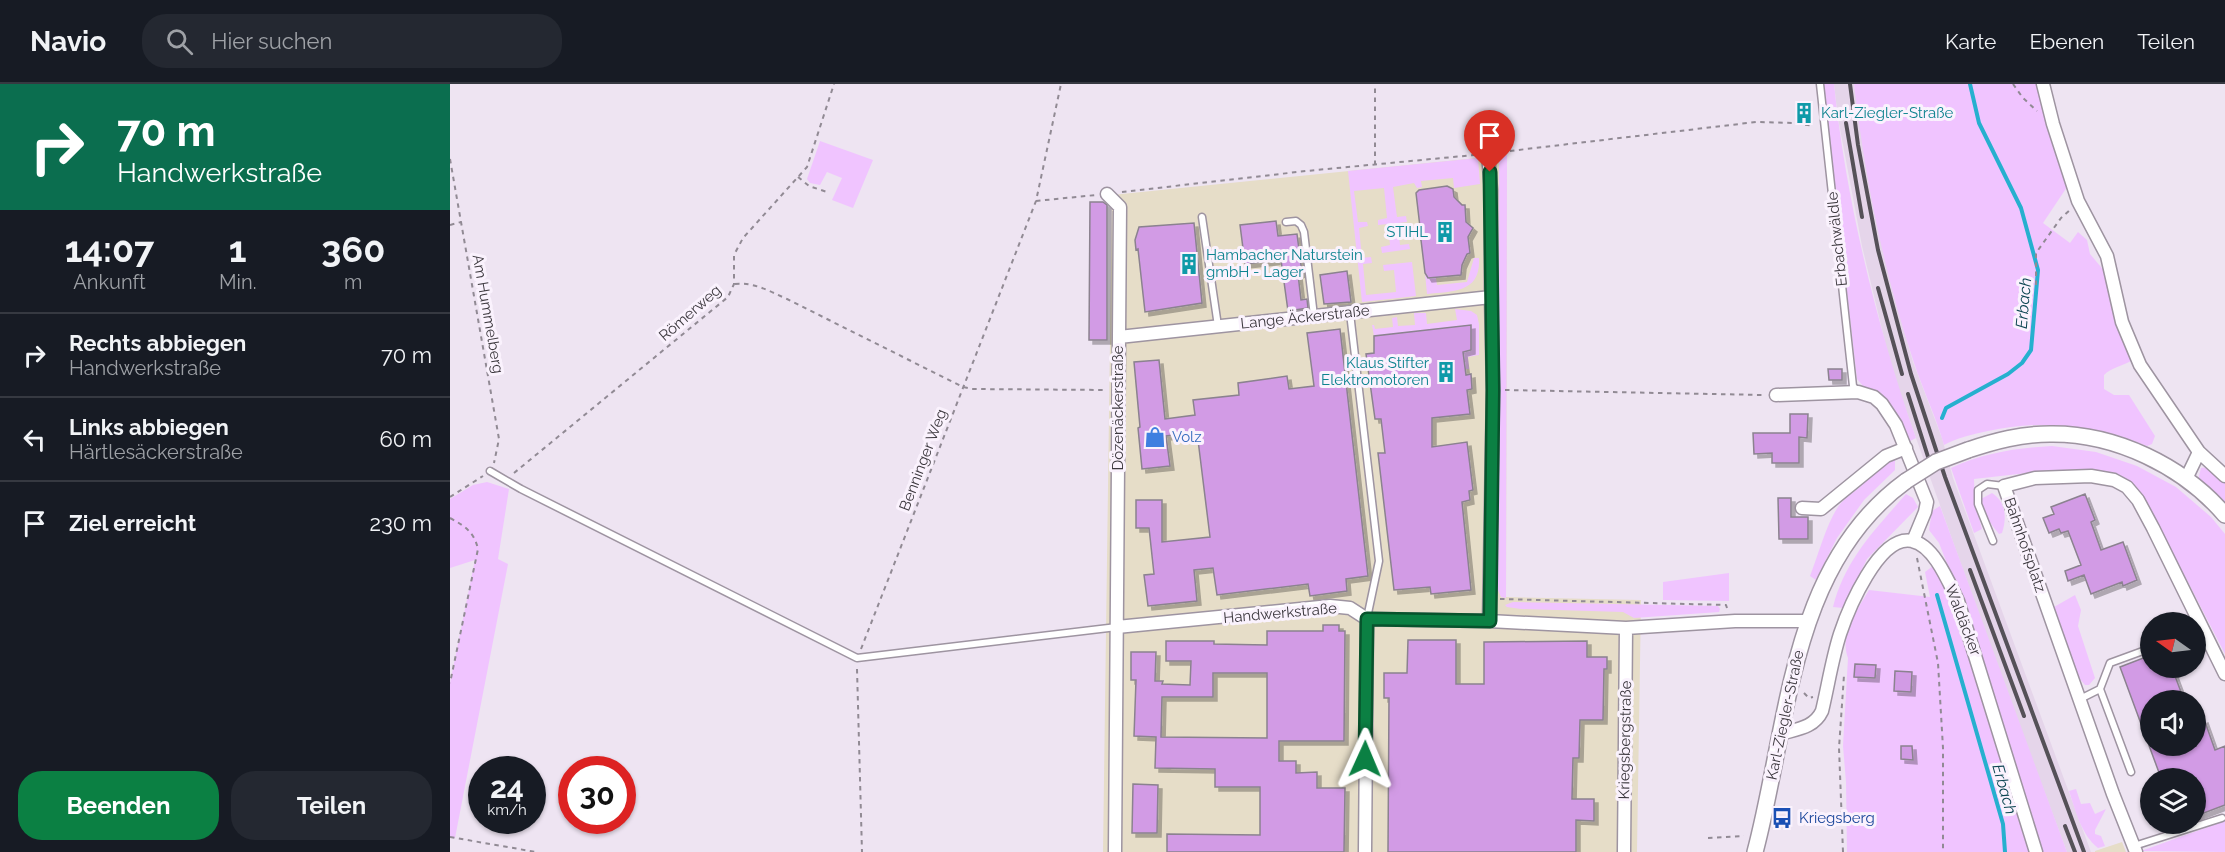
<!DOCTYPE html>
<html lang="de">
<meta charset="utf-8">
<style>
:root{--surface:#171b24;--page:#242831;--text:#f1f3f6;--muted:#9ea1a6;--line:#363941;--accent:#0b8043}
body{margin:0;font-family:Raleway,sans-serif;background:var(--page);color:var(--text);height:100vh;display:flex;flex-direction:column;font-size:22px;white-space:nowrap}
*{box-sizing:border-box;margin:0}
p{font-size:20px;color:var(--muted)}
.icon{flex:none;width:33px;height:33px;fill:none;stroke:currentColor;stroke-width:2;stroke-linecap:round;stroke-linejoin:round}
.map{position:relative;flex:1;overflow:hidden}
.panel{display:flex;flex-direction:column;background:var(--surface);width:450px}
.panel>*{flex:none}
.guide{background:#0b6e4f;color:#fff;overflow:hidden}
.needle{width:39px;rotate:284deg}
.tools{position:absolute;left:1690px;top:528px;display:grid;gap:12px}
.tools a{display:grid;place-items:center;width:66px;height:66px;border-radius:50%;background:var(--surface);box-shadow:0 2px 4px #0004;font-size:30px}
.speed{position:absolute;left:18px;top:672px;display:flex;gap:12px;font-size:30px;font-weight:700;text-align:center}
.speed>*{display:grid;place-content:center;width:78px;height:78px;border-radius:50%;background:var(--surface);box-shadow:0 2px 4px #0004;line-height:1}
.speed small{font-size:15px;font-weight:400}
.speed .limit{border:9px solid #d22;background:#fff;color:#111}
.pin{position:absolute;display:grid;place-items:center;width:51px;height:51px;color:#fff;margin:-62px -26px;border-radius:50% 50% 50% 0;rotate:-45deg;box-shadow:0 0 6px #0007}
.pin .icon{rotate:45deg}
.me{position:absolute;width:66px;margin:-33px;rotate:1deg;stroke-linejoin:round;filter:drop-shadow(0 0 4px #0008)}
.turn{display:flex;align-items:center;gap:21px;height:126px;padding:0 18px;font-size:27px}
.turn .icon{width:78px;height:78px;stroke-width:2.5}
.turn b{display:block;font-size:42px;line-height:51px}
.eta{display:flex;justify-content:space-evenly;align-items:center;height:102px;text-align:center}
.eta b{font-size:36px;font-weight:700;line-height:42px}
.action{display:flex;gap:12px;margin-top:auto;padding:12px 18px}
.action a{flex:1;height:69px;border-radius:24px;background:var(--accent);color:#fff;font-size:24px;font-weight:700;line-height:69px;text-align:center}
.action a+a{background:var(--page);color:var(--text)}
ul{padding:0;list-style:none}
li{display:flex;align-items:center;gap:18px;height:84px;padding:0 18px;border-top:2px solid var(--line)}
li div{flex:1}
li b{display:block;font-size:22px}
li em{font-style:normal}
header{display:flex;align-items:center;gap:36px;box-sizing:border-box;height:84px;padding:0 30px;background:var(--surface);border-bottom:2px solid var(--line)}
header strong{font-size:28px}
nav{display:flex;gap:33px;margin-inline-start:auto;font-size:21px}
.search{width:420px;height:54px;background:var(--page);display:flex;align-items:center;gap:15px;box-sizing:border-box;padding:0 21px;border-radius:24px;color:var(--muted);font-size:22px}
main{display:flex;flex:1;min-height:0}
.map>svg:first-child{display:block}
</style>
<header>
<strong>Navio</strong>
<div class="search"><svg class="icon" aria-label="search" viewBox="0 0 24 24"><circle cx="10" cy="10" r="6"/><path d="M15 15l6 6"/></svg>Hier suchen</div>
<nav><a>Karte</a><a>Ebenen</a><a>Teilen</a></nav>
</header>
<main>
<section class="panel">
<div class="guide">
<div class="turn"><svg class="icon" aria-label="right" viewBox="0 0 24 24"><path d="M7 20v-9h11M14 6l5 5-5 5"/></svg><div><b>70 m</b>Handwerkstraße</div></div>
</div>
<div class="eta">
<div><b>14:07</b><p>Ankunft</p></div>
<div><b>1</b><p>Min.</p></div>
<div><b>360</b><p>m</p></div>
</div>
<ul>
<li><svg class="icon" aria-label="right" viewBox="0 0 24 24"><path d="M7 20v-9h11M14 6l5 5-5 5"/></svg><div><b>Rechts abbiegen</b><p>Handwerkstraße</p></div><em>70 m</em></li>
<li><svg class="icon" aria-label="left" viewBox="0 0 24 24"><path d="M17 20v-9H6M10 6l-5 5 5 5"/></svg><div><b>Links abbiegen</b><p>Härtlesäckerstraße</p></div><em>60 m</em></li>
<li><svg class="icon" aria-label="arrive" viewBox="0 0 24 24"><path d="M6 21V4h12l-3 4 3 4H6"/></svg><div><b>Ziel erreicht</b></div><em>230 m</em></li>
</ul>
<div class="action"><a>Beenden</a><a>Teilen</a></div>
</section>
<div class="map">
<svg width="1775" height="768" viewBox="0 0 1775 768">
<defs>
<filter id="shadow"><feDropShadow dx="4" dy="4" stdDeviation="0" flood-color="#0004"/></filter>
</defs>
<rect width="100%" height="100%" fill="#eee4f2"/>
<path fill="#e5d5ea" d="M1384,0H1404L1427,139L1444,211L1463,278L1492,354L1503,394L1641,768H1617L1550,589L1442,287L1412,162L1388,34Z"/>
<path fill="#e6ddc8" d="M1057,71L1056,513L1191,516L1187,768H653L662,111Z
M1672,758L1676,768H1645V767Z"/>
<path fill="#f0c4ff" d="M1373,0H1384C1396,117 1427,243 1466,354L1460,357L1407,295Z
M1404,0H1593L1621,97L1593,139L1620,159L1628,148L1637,156L1640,170L1656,189L1668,241L1681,277C1672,282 1661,284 1654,291V305L1664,311H1679L1705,352L1702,360L1697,362C1644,341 1593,335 1538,347C1523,350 1507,354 1494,361C1486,333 1473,306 1464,279C1434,189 1415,94 1404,0Z
M370,57L423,76L403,124L382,116L392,94L377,88L370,101L360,99L357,95Z
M1057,71L1056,514L1051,513L1048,506L1049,72Z
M1028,74L1030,100L1004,104L1003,94L971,97L972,103L967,104L964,99L943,103L947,133L956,132L957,138L948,139L950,161L959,160L960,165L932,169L931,163L940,161L938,140L928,141V136L937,134L934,104L904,107L908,138H917L918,142L909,144L912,174L921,173L922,179L913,180L916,211L946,208L944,186L934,187L933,181L962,178L966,212L912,218L898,87Z
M1024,174H1029C1031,209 1003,207 977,210L975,189L978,194H986L987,201L1017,198Z
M1005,225L1021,227L1027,231L1029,240V271L1018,273L1019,285H1015L1013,268L1021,241L924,252L922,241H924L925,245L943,243L942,234L947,233L948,242L965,241L964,229H976L977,240L1007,236Z
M1602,362L1646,368L1687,382L1726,403L1761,433L1775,450V570L1705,434L1682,403L1616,387H1594L1524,395L1525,419L1532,445L1524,449L1501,384C1534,369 1566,364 1602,362Z
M1445,375V386L1414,416L1387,454L1366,496L1360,492C1368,472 1378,434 1391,419C1397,412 1406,407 1412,401C1422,390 1430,380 1445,375Z
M1765,382L1775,392V421L1748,396L1751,384Z
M37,398L59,405L48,475L58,480L5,754L0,753V599L25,476L0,484V415L23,401Z
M1542,409C1556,418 1557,434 1552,449L1549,450C1540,439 1533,430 1531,415Z
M1456,410L1463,414L1468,423L1417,475L1393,524L1383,523C1395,475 1425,446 1456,410Z
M1490,422L1617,768H1591L1514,523L1489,459L1479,446L1482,427Z
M1483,482L1506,523L1581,768H1397L1396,698L1393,662L1398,574C1389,551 1407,526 1419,506L1480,513L1475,488Z
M1279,489V517L1213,516V498Z
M1625,511L1631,526L1628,542L1645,594L1639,601H1635L1629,594L1604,523Z
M1063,518L1268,522L1270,525L1269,528L1184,534L1173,528L1071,525L1057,523L1055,521Z
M1626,705L1631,720L1640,719L1645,730L1656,725L1645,746V750L1651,752L1655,762L1648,764C1631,750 1626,728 1619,707Z
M1775,737V768L1691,767Z"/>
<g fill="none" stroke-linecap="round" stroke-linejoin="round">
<path stroke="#26b0cf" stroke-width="4" d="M1492,334L1496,324L1558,290L1572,279L1581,266L1588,186L1571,124L1529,39L1520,0
M1487,511L1553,740L1555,768"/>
</g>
<path fill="#d29be5" stroke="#8b828f" stroke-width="1.5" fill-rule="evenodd" filter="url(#shadow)" d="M997,102L1003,105L1004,113L1012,121H1015L1016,138L1023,144L1018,153L1020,169L1017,170L1012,181L1011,191L978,194L975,189L971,156L966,151L970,143L966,109L969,106Z
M640,118H653L657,121V256H639Z
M826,137L828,152L847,150L852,189L848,190L851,216L857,215L858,224L838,227L831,176L795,180L790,141Z
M744,139L752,219L695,228L688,165L686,166L685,156L689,143Z
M897,187L901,218L874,220L870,191Z
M1021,241V266L1013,268L1016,291L1021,290L1022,305L1017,306L1020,330L982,334V363L1017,358L1023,406L1019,407L1020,416L1012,418L1021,506L981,510L980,503L944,506L928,369H935L931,335H925L916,270L924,269V252Z
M890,245L918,492L896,495L897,507L860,512L858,500L767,511L763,484L744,486L747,517L698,522L694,491L704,490L699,444H686V416H712V458L760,453L747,348L716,352L720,382L692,385L688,344L690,343L684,278L709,276L715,335L745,331L743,316L789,311L788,299L837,292L839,305L864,302L857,249Z
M1378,285H1392V296H1379Z
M1340,330H1358L1357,354L1349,353V379H1322V369L1304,370L1303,349H1340Z
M1635,410L1645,436L1641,438L1651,466L1673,458L1687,496L1673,502L1672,498L1641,510L1634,491L1618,497L1615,487L1631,481L1618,447L1611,449L1609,445L1599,449L1593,434L1604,430L1601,423Z
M1328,414H1341V433H1358V455H1329Z
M873,541H889V547H895L894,657H829V677H846V689L867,688V704H895L894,768H717V750L810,751V703H765V685L705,684L706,653L684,652L686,596H681V568H706L705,597H713L712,600L740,601L741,577H716V557H764V560L817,561V547H873ZM763,589H817V654L711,653L712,613H763Z
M958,556H1006V600H1034V558L1137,557V573H1157V585H1154L1153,636H1130L1129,674H1123L1122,715H1144V737L1126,736V768H938L939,614H934V589H957Z
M1701,571V584H1722L1734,616H1701V662H1746V638L1754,635L1765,666L1775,662V721L1746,732V694H1711L1670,583Z
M1405,580L1426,581L1425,594L1404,593Z
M1445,587L1462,588L1461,608L1444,607Z
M1451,662H1462L1463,676L1451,675Z
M683,700L708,701L707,749H682Z"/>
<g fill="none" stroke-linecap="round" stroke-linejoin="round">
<defs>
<path id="service" d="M1370,0L1403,302L1408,308
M752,133L768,242
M836,138L846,137L851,141L854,148L864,232
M900,229L929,477L917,534
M40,387L71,405L407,574L667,543
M1543,457L1528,420V406L1537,400L1554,402
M1650,605L1660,579L1701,564
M1630,615L1650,605L1681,688
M1684,762L1772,734"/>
<path id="minor" d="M1593,0L1603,40L1628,117L1657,172L1672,238L1690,281L1749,368L1775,392
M1038,70L1041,106V213L1043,306L1039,537
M657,110L670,123L665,768
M669,253L1041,213
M1326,311L1408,308L1424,313L1432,320L1446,341L1477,418L1475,428L1463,457
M1736,395L1749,368
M1352,424L1371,425L1436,372L1456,364
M667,543L880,522L900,524L917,535L1039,537L1176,544L1285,537H1359
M1330,650C1347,645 1364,644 1372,627C1378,602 1382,575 1390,550C1398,526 1429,450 1462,457C1484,461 1499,499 1508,517L1586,768
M915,768L917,535
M1174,768L1176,544
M1686,768L1663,710L1554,402L1585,394L1641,392L1664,396L1677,403L1688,416L1703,444L1775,590"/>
<path id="tertiary" d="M1518,366C1545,357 1571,350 1600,350C1665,349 1733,382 1775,431
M1305,768C1339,641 1339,482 1456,397"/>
</defs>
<use href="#service" stroke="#9e94a1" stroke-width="9"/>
<use href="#minor" stroke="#9e94a1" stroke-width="15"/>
<use href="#tertiary" stroke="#9e94a1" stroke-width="18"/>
<path stroke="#918a94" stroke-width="2" stroke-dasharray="4.5 4.5" stroke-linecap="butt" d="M1563,0L1573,14L1587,27
M1051,68L1306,38L1344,39L1364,42
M0,75L49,355L44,379
M925,81V0
M348,93L359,102L377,108
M672,108L856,87L1024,71
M586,117L646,111
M0,141L11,138
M285,200C304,198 319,207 337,215L513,303L522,305L657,306
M1586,201V169L1611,134L1620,126
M1055,306L1313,311
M64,389L278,213L284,200V171L293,154L357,83L384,0
M0,413L33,392
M0,434C15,442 24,448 28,465L0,599
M1467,474L1488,579L1493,664V768
M1050,515L1276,521L1277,524
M411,565L586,117L611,0
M407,585L412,768
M1354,609L1359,614L1363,613
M0,753L86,768
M1258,754L1294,752
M1393,768L1389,664L1394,591"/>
<use href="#service" stroke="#fff" stroke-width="6"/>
<use href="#minor" stroke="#fff" stroke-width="12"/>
<use href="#tertiary" stroke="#fff" stroke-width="15"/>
<path stroke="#555158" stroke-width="4" d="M1400,0L1408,61L1428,166L1461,290L1495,393L1634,768
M1396,39L1412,133
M1428,204L1452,290
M1458,310L1480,379
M1520,486L1574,632
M1615,742L1625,768"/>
<defs>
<path id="tertiary-bridge" d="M1456,397L1486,378L1518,366"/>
</defs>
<use href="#tertiary-bridge" stroke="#9e94a1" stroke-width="18" stroke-linecap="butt"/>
<use href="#tertiary-bridge" stroke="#fff" stroke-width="15"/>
</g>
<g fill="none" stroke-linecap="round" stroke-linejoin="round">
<defs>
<path id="route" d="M915,675L917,535L1040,537L1043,306L1040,88"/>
</defs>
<use href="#route" stroke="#07532c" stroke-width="15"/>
<use href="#route" stroke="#0b8043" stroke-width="10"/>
</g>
<defs>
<symbol id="building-bare" viewBox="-9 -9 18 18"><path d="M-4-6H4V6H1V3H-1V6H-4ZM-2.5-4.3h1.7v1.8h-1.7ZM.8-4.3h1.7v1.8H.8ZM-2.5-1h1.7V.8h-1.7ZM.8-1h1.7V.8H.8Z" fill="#0f9aa8" stroke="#faf2fd" stroke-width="2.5" paint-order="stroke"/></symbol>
<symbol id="shop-bare" viewBox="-9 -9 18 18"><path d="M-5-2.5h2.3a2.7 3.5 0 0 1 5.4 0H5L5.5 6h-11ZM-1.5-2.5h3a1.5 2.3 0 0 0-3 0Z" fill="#3f7fe0" stroke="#faf2fd" stroke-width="2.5" paint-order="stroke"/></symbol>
<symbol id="bus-bare" viewBox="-9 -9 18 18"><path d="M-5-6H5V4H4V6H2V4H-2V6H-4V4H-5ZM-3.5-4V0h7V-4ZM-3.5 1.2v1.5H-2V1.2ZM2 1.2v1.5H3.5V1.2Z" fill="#1a4fb4" stroke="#faf2fd" stroke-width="2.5" paint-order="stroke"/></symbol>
</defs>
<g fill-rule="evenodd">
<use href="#building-bare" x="1339" y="14" width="30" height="30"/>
<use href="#building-bare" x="980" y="133" width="30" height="30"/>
<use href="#building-bare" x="724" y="165" width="30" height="30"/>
<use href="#building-bare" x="981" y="273" width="30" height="30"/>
<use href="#shop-bare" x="690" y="338" width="30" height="30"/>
<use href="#bus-bare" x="1317" y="719" width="30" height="30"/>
</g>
<g text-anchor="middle" stroke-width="6" stroke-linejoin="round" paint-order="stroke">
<g font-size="15" fill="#0d838f" stroke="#faf2fd" text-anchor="start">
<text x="1371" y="34">Karl-Ziegler-Straße</text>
<text x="978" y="153" text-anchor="end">STIHL</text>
<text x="756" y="176">Hambacher Naturstein<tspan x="756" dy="17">gmbH - Lager</tspan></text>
<text x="979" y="284" text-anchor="end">Klaus Stifter<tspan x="979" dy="17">Elektromotoren</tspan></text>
</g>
<g font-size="15" fill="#3c383e" stroke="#faf2fd">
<text transform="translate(1387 155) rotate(-96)" y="5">Erbachwäldle</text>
<text transform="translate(240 229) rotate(-41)" y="5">Römerweg</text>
<text transform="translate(38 230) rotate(80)" y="5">Am Hummelberg</text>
<text transform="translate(855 233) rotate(-6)" y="5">Lange Äckerstraße</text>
<text transform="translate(668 324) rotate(-90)" y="5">Dözenäckerstraße</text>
<text transform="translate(473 376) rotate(-69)" y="5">Benninger Weg</text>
<text transform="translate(1575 461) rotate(71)" y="5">Bahnhofsplatz</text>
<text transform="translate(830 529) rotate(-5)" y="5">Handwerkstraße</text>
<text transform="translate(1513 536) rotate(69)" y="5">Waldäcker</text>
<text transform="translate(1335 631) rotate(-78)" y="5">Karl-Ziegler-Straße</text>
<text transform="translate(1175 656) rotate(-89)" y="5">Kriegsbergstraße</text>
</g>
<g font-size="15" fill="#366cbe" stroke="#faf2fd" text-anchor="start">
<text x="722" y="358">Volz</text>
</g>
<g font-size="15" fill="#164399" stroke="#faf2fd" text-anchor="start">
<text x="1349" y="739">Kriegsberg</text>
</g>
<g font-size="16" font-style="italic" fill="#0c4552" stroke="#faf2fd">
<text transform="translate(1573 219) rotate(-85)" y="6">Erbach</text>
<text transform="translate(1555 705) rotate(74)" y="6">Erbach</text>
</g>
</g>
</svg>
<div class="tools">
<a><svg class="needle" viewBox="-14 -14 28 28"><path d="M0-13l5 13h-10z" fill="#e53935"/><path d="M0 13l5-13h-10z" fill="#9ea1a6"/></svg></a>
<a><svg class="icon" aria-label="sound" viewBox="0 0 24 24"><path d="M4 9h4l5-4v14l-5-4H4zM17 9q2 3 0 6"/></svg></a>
<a><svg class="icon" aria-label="layers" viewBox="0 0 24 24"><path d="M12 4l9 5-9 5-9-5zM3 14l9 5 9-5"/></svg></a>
</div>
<div class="speed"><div>24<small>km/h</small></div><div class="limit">30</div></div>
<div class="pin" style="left:1040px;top:88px;background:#d93025"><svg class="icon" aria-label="arrive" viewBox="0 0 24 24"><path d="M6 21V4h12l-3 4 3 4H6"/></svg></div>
<svg class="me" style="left:915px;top:675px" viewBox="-20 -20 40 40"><path d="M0-17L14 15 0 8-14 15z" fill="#0b8043" stroke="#fff" stroke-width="4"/></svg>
</div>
</main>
